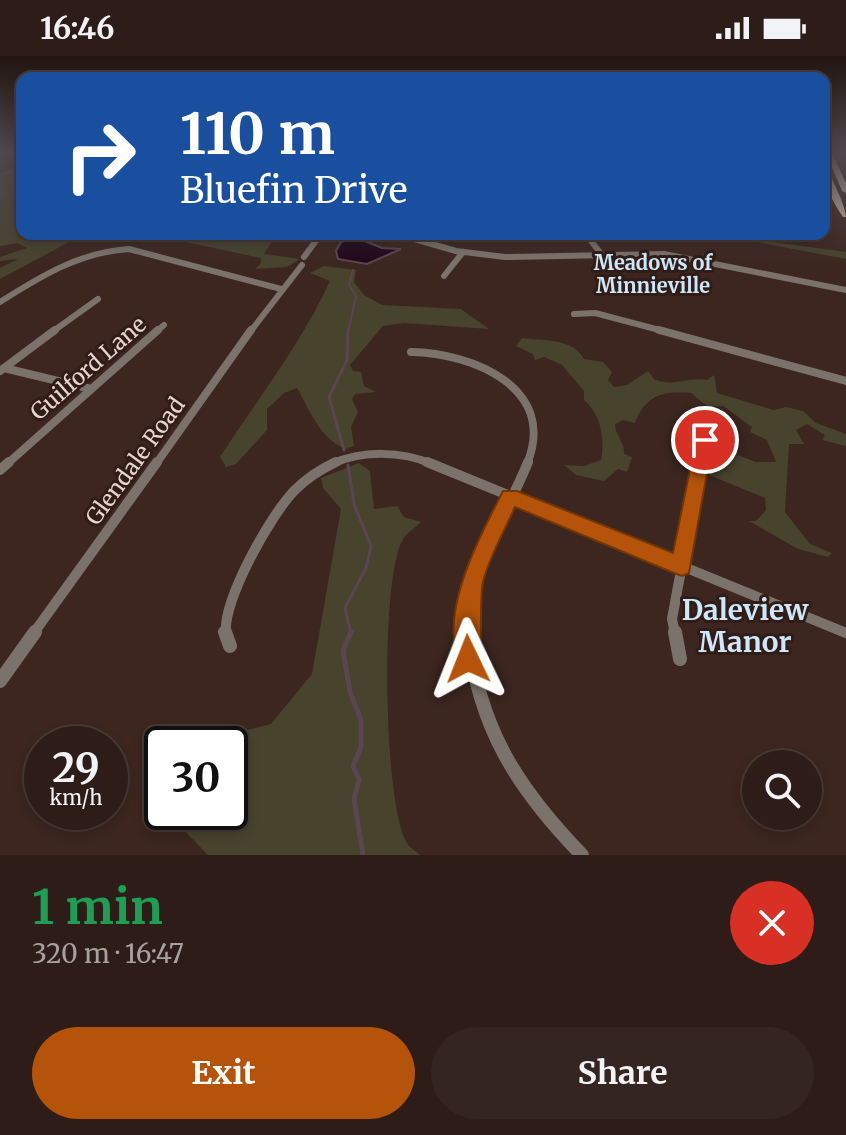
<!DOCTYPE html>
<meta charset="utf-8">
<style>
:root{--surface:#2d1c17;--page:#352520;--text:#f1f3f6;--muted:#a7a1a1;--line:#483a36;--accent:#b45309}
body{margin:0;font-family:Merriweather,serif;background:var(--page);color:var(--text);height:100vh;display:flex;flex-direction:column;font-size:30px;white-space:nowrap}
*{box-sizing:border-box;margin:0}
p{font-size:26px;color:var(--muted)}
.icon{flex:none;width:44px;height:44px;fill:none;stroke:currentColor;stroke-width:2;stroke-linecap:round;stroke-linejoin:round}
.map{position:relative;height:799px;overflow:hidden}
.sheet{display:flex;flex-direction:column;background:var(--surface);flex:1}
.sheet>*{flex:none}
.banner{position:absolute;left:16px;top:16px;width:814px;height:168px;border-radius:16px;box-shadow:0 4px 12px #0003,0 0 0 2px var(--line);background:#1a4fa0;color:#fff;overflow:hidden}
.tools{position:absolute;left:742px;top:694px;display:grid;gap:16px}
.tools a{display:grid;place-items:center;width:80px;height:80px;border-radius:50%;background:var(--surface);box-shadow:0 4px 12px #0003,0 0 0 2px var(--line);font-size:40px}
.speed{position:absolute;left:24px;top:670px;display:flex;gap:16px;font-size:40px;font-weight:700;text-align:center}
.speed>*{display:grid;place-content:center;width:104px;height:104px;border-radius:50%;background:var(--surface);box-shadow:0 4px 12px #0003,0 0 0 2px var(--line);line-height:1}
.speed small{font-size:20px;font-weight:400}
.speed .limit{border:4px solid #111;border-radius:12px;background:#fff;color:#111}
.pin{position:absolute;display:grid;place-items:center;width:68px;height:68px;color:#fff;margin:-34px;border:4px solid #fff;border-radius:50%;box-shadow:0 2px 8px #0007}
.me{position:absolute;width:88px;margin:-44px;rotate:358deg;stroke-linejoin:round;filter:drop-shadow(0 0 6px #0008)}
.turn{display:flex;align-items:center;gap:28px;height:168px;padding:0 32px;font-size:36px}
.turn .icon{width:104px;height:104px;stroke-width:2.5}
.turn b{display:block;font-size:56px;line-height:68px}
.round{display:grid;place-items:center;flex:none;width:84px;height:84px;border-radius:42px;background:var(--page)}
.summary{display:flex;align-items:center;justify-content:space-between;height:136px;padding:0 32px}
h1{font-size:48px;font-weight:700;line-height:60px;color:#1e9e55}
.primary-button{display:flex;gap:16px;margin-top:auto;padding:16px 32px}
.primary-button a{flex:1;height:92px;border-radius:48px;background:var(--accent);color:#fff;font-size:32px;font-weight:700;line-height:92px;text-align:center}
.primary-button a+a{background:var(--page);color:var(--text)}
.status{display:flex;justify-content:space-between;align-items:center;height:56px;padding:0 40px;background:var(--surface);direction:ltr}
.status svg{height:22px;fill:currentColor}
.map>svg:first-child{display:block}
</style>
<div class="status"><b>16:46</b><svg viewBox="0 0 49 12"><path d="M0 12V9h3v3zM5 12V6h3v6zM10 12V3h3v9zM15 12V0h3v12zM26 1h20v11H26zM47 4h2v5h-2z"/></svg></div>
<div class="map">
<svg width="846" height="799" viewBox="0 0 846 799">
<rect width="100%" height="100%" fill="#3c261f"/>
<path fill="#47432d" d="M22,109V178H84L0,223V212L18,203L0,205V201L27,192L17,187L0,190V117Z
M148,178H308L304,184L274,182L264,198L300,203L287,211L255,213L261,207V202Z
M715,178L846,196V203Z
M324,210L356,214L354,226L364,239L382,249L461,253L489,273L404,267L383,270L350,309L353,315L361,316L364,330L376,336L355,338L352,343L358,356L351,371L354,390L345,393C319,381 310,355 297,332L284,337L267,353V374L236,408L226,411L220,401C258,342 301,288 330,225L310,217Z
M522,282C545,285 573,282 584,303L603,306L612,316L608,324L614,331L627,329L648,315L654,323C672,332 688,320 707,324L714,319L717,337L774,354L786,351L803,355L816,367L846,378V390L822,384L825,379L807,368L796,374L804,388H789L785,456L810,488L832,497L828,501L798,493L749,465H756L766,454L765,442L709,419L711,408L725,404L733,397L756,406H776L767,384L750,376L752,371L723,350L708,351L691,337C662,335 646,339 635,367L623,364L615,368C615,380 625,385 624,398L632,401L627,416L618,413L604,425L576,419L564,409L584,410L601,404C605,383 601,358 584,344V335L562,309L544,301L535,304L533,298L516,290Z
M359,407L370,415L374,453L397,450L404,461L421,466C416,471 407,477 403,483C380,520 383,749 407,787C409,791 417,796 420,799H208L166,756H230V688H193L271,668L312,618L341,453L323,432L321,422Z
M162,689V752C146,735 140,717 146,694Z"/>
<path fill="#20071b" stroke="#5b4552" stroke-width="2" d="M355,181L382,192L401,193L367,208L338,203L336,195L341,186Z"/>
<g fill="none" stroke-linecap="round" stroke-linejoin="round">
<path stroke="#5b4552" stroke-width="2" d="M348,276L356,240L349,229L353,214"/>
<path stroke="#5b4552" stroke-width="3" d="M344,394L329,341L347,304L348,274
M348,409L354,448L371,490L366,512L345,552L351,578"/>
<path stroke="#5b4552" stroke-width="5" d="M351,576L343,594L350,636L361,664V691L353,710L359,723L354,743L363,799"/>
<path stroke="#7b736b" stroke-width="6" d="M397,178L456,195L505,201L664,198L846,234
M586,178L601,198
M304,201L321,178
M444,220L463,196
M0,246C41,220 80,196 129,193L281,233
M574,258L595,257L667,276
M52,276L98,243
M156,276L164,269
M250,276L302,209"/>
<path stroke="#7b736b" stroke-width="8" d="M659,274L846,325
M411,296C473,297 558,332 527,408
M4,312L91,333
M0,315L55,274
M7,408L158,274
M156,408L251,274
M332,408C362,394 402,395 432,408
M701,408L705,384"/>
<path stroke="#7b736b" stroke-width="10" d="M427,406L846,577
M0,414L9,406
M33,578L157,406
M226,578C222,545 271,458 295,434C308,421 321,413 336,406
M468,578C466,512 505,464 528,406
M675,578L672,563L701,406"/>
<path stroke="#7b736b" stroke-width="14" d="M225,576L230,590
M468,576C478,671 517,732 582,799
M675,576L680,603
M0,625L35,576"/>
<path fill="#cabaa9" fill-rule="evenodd" d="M826,97H832L846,127V137L842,135Z
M824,109L827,111C832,124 846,150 846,161H843C832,145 824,129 824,109Z"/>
</g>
<linearGradient id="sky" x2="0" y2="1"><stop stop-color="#211511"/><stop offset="0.46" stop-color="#50474d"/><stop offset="1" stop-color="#50474d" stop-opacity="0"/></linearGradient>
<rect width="846" height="209" fill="url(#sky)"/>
<path fill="#b45309" stroke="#753606" stroke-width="2" d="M705,377L713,384L689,517L682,520L674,517L515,451C505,474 489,501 483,526C478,551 485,592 477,612L468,616L460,612C437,557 479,483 503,435H517L673,497L696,384Z"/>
<g text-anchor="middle" stroke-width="6" stroke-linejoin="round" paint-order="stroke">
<g font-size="20" font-weight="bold" fill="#cde8fd" stroke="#311c16">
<text x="653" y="214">Meadows of<tspan x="653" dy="23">Minnieville</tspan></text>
</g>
<g font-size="22" fill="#e5d6d2" stroke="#311c16">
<text transform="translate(88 312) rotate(-41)" y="8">Guilford Lane</text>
<text transform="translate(135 405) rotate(-54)" y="8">Glendale Road</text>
</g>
<g font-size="28" font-weight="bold" fill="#cde8fd" stroke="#311c16">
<text x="745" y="564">Daleview<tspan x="745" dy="32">Manor</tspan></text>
</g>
</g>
</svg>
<div class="tools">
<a><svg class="icon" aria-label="search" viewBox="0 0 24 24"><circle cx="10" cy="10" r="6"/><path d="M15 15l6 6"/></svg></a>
</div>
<div class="speed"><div>29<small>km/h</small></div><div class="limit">30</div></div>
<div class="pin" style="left:705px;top:384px;background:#d93025"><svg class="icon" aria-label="arrive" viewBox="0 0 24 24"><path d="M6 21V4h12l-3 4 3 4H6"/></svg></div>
<svg class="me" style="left:468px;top:603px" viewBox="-20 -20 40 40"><path d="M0-17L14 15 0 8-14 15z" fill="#b45309" stroke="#fff" stroke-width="4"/></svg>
<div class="banner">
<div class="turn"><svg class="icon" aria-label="right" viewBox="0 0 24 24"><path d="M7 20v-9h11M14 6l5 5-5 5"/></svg><div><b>110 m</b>Bluefin Drive</div></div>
</div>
</div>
<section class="sheet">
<div class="summary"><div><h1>1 min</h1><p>320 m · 16:47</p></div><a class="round" style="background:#d93025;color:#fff"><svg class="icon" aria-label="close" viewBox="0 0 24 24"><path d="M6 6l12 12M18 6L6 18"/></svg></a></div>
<div class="primary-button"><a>Exit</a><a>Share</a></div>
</section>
